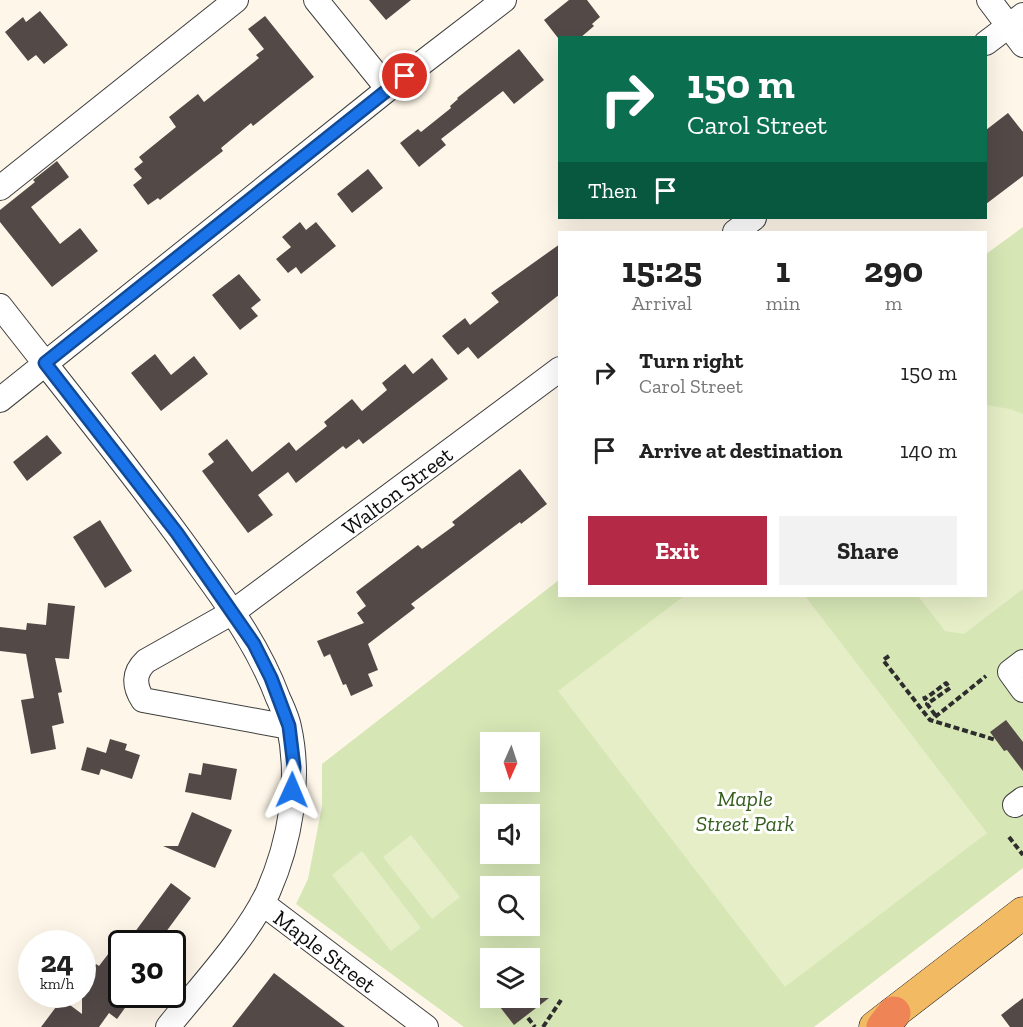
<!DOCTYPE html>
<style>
:root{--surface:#fff;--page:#f2f2f2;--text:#222;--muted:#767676;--accent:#b42946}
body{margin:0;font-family:"Zilla Slab",serif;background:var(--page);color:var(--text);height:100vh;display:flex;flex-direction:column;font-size:22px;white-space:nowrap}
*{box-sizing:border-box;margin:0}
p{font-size:20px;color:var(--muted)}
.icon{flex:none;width:33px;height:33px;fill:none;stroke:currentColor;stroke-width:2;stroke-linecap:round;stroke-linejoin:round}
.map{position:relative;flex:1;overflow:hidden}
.sheet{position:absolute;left:558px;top:231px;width:429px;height:366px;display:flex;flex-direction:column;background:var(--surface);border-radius:0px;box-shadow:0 6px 24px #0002}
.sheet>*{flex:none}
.guide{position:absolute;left:558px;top:36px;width:429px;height:183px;border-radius:0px;box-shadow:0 6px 24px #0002;background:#0b6e4f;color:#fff;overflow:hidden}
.needle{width:39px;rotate:183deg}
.fabs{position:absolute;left:480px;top:732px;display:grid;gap:12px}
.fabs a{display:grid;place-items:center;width:60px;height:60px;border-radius:0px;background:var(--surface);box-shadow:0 6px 24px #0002;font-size:30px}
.speed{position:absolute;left:18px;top:930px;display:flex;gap:12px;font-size:30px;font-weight:700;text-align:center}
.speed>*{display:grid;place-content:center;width:78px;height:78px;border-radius:50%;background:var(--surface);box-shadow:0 6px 24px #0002;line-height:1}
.speed small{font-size:15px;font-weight:400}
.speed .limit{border:3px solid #111;border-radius:9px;background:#fff;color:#111}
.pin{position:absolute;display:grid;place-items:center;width:51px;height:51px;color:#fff;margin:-26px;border:3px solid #fff;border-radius:50%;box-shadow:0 2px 6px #0007}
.me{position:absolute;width:66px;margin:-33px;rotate:1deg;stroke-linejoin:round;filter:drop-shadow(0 0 4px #0008)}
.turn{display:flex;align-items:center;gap:21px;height:126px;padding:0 30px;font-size:27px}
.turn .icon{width:78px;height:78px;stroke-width:2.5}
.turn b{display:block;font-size:42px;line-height:51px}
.then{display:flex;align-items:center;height:57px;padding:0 30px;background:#0003;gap:12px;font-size:22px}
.eta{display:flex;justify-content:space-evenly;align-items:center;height:102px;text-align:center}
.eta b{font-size:36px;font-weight:700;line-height:42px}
.primary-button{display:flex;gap:12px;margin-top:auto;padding:12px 30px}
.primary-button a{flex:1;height:69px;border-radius:0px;background:var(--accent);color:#fff;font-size:24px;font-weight:700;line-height:69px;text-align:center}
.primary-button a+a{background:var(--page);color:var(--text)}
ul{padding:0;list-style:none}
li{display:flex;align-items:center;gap:18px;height:78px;padding:0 30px}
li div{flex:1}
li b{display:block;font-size:22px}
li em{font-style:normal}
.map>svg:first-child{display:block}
</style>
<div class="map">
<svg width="1023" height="1027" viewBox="0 0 1023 1027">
<rect width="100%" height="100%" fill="#fef7e9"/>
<path fill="#d6e6b5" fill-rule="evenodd" d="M1023,227V868L814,1027H464L296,904L308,879L322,806V764L559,580L560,596H986V254ZM490,742H530V782H490ZM490,814H530V854H490ZM490,886H530V926H490ZM490,958H530V998H490Z"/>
<path fill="#e6eec7" d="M986,405L1010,409L1023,414V589L964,634L945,631L918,596H986Z
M684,596H805L987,833L785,987L558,691Z
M411,835L460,897L432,919L383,857Z
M362,851L421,928L391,951L332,875Z"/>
<path fill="#534a48" d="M369,0H411L386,20Z
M569,0H587L600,17L592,24L594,26L580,38H558L544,20Z
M40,11L68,45L44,64L36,55L28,61L5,32L23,17L26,22Z
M265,16L314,77L253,126L251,123L221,148L223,151L160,200L158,198L148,205L133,185L142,178L134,169L143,162L139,157L176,127L169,117L198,94L204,102L259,58L256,55L264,49L248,29Z
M519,49L544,80L514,104L503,91L441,139L446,145L419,167L400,143L418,129L421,132L451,108L450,106L458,99L457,98Z
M1008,113L1023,132V176L986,204V130Z
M57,161L69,177L31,207L60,244L80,228L98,251L52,287L0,222V210L35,182L33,180Z
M368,169L383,188L352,213L337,194Z
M300,222L306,230L316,222L336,246L301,274L296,267L288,273L276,259L291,247L282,237Z
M560,244V294L478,359L468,347L458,355L442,336L465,318L470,325L499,302L491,293Z
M239,274L261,300L251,308L258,316L240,330L212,295Z
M155,354L171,375L194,356L208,374L161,411L131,373Z
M432,358L448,379L363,444L359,439L346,449L343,446L296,483L288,472L258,495L273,515L248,533L202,471L214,462L208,454L227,439L252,472L289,442L296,451L327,426L324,422L352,399L362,411L387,390L382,383L405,364L413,374Z
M47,435L62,453L27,481L13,462Z
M520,469L547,504L521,524L520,522L411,604L415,608L368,644L378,670L368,674L373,686L351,696L346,684L343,685L330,654L324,657L317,641L364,623L357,613L366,606L356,592L418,545L422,549L455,525L452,522Z
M100,520L132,571L105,588L73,537Z
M48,603L75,606L69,659L55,658L62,692L58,693L64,723L52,726L56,749L31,754L21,700L34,698L26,654L0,651V627L26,630L27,623L46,625Z
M1006,720L1023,742V771L1007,750L1004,751L990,732Z
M110,739L127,744L125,750L140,755L132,779L101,769L99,775L81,770L87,747L106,753Z
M203,763L237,769L231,800L185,792L189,773L201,775Z
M192,812L232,830L215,868L163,846H178Z
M171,883L191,898L157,944H126Z
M122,936V994H135L117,1019L109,1013L99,1027H41L62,999L82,1014V982L96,964L99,966Z
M274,973L345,1027H232Z
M493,998H549L514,1025Z
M1023,998V1027H1010L1001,1015Z"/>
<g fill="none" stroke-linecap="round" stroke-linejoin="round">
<defs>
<path id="minor" d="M316,0L388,89
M989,0L1023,45
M986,43L1023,15
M0,188L236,0
M735,232L754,218
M0,306C68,393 138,479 202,569C232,610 260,650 278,698C282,707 287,717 289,727C301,781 290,842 268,892C247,937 199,988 168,1027
M0,400L388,89L504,0
M1023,662L1010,672L1023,690
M289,727L143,700C134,686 133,673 146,661L233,612L560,369
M1015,805L1023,799
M262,903L426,1027"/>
<path id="major" d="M875,1027L1023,913"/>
<path id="highway" d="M883,1027L894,1013"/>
</defs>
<use href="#minor" stroke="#3e3e3e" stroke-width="26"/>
<use href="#major" stroke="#1c1c1c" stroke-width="33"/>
<use href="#highway" stroke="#1c1c1c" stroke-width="34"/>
<path stroke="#2d2d2d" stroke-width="4" stroke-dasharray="6 3" stroke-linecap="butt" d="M889,656L883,660L930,720L996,740
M924,696L925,699L946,683L950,688L927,704L936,716
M935,717L986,676
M1009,837L1023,855
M528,1018L535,1027
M543,1027L561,1000"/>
<use href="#minor" stroke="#fff" stroke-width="24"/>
<use href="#major" stroke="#f3ba64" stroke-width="32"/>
<use href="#highway" stroke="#ef8457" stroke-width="33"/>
</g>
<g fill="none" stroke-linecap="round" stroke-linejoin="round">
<defs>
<path id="route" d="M292,790L294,767L289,726L271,678L254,644L177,533L45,363L405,76"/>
</defs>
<use href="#route" stroke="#114b97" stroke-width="15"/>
<use href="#route" stroke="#1a73e8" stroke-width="10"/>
</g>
<g text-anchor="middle" stroke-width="6" stroke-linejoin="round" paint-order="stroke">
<g font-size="22" fill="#0b0b0b" stroke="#fff">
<text transform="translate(397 491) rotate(-37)" y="8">Walton Street</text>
<text transform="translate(325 951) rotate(37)" y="8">Maple Street</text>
</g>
<g font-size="22" font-style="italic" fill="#365f1f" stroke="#fff">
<text x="745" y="806">Maple<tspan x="745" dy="25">Street Park</tspan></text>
</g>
</g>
</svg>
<div class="fabs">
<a><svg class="needle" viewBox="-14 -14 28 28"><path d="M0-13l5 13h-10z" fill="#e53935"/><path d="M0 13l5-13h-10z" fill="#767676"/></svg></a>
<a><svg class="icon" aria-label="sound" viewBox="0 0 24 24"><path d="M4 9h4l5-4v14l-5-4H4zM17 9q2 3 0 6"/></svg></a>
<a><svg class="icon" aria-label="search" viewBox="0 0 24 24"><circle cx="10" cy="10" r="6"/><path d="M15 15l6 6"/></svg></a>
<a><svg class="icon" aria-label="layers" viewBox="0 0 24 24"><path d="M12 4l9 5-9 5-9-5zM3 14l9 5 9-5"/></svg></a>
</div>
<div class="speed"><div>24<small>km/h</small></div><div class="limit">30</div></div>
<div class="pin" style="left:405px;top:76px;background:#d93025"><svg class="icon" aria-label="arrive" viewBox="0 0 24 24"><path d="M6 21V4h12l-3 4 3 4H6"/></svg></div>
<svg class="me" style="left:292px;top:790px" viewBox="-20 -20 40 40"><path d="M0-17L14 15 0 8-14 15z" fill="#1a73e8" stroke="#fff" stroke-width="4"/></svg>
<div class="guide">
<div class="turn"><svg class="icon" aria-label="right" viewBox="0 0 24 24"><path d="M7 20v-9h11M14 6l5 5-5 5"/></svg><div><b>150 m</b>Carol Street</div></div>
<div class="then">Then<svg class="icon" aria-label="arrive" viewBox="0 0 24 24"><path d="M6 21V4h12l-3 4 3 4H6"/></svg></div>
</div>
<section class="sheet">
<div class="eta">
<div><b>15:25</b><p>Arrival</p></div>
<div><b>1</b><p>min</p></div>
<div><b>290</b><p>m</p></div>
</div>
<ul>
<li><svg class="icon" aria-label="right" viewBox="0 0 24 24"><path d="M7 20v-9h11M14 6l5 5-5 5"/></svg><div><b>Turn right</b><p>Carol Street</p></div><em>150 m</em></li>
<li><svg class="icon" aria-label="arrive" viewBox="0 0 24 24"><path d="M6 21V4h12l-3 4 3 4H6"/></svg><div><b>Arrive at destination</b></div><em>140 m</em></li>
</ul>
<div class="primary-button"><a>Exit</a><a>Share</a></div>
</section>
</div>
